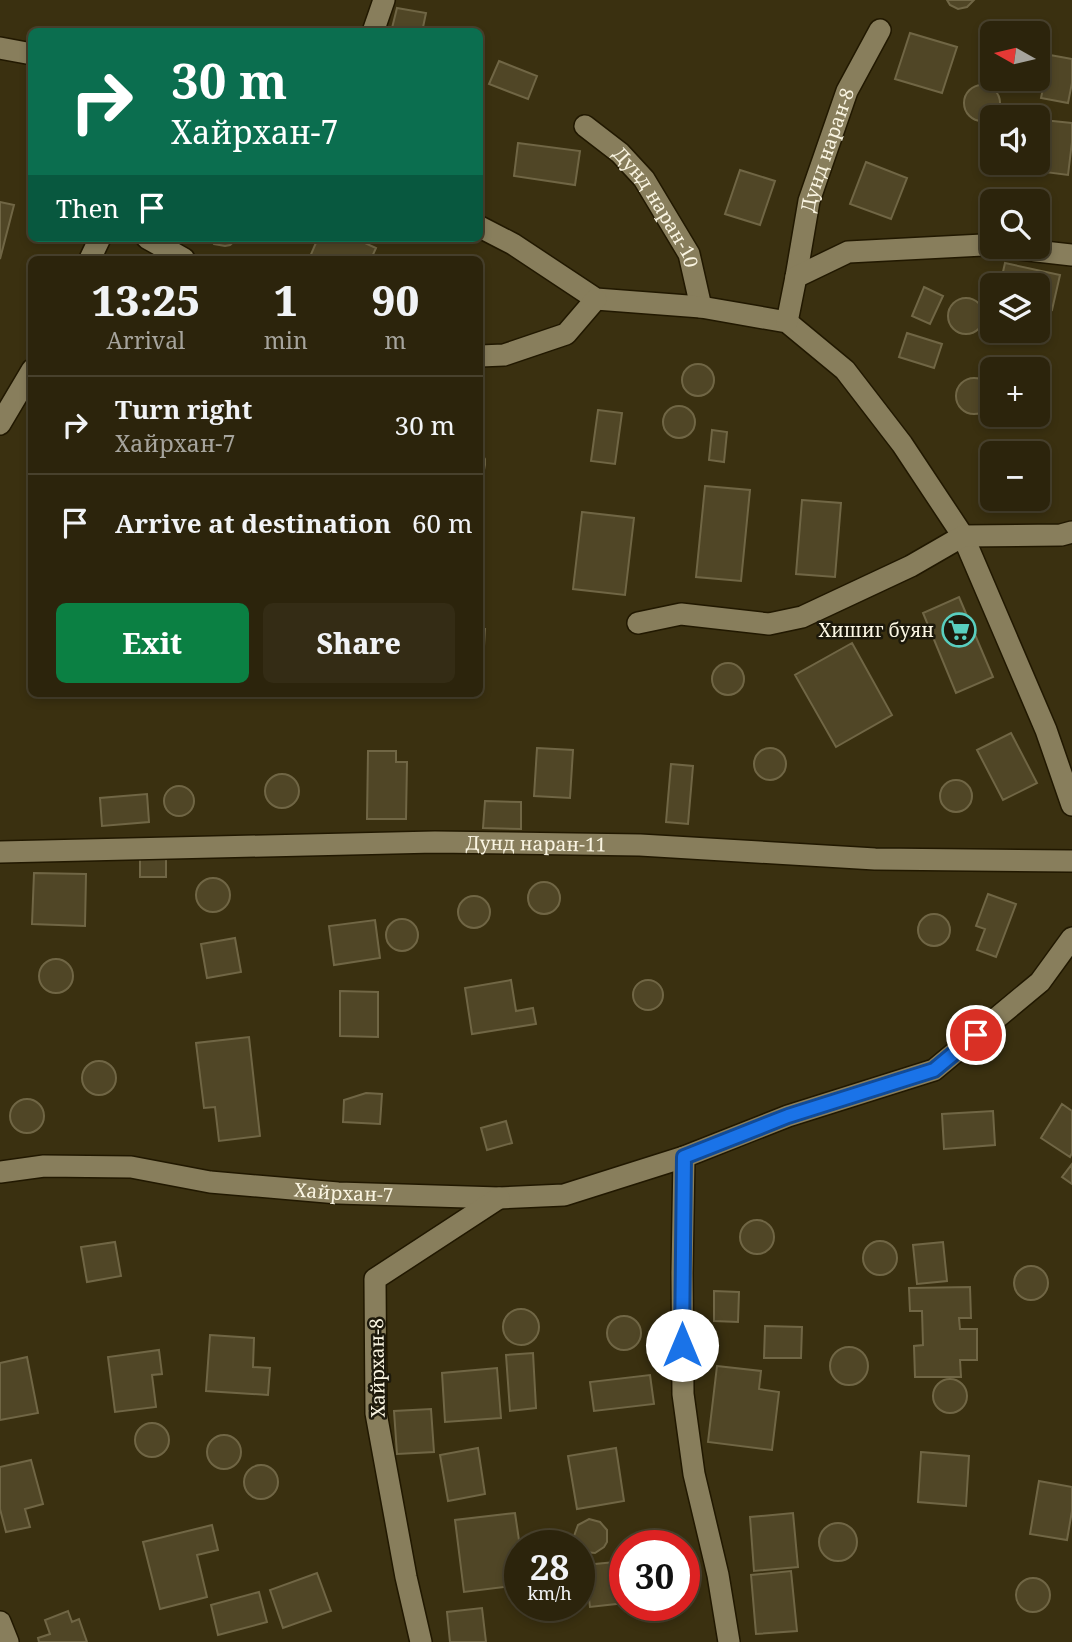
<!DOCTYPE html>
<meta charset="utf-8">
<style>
:root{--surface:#2c240c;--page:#342c15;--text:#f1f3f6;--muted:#a6a49d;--line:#48412d;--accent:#0b8043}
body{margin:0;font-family:"Noto Serif",serif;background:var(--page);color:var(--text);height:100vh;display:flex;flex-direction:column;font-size:26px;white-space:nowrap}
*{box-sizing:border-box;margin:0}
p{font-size:23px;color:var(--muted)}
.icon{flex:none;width:38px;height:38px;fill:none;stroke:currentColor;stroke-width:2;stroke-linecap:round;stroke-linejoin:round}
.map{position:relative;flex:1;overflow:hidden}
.sheet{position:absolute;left:28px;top:256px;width:455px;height:441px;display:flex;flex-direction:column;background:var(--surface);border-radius:10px;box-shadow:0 4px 10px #0003,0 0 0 2px var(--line)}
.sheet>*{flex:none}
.top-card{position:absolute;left:28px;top:28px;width:455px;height:214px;border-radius:10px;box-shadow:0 4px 10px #0003,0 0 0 2px var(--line);background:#0b6e4f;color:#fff;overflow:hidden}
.needle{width:46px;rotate:278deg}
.buttons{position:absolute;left:980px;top:21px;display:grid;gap:14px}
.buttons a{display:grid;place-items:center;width:70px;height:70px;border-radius:10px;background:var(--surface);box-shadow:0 4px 10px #0003,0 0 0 2px var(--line);font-size:35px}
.speed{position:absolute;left:504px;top:1530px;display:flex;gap:14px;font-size:35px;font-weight:700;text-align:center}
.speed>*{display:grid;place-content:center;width:91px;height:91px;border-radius:50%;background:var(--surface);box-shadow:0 4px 10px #0003,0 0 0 2px var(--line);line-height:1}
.speed small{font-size:18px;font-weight:400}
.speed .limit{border:10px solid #d22;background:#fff;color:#111}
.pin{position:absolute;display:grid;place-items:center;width:60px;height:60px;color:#fff;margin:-30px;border:4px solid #fff;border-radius:50%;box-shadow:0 2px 7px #0007}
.me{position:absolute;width:77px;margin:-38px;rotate:0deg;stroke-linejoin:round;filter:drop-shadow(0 0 5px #0008)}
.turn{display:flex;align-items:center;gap:24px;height:147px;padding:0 28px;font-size:32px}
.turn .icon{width:91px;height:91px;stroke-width:2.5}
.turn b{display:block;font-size:49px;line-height:60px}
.then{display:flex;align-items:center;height:66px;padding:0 28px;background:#0003;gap:14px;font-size:26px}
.eta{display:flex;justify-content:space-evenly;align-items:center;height:119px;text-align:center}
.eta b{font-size:42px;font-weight:800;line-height:49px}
.button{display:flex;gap:14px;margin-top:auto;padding:14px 28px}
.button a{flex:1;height:80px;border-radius:10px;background:var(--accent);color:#fff;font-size:28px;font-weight:800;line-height:80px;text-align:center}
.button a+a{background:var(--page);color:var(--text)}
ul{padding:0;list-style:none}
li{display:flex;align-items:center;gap:21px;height:98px;padding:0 28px;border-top:2px solid var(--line)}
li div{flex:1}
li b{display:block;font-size:26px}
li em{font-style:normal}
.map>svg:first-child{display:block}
</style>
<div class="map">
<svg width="1072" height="1642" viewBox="0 0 1072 1642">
<rect width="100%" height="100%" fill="#3a3010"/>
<path fill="#504626" stroke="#706645" stroke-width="2" d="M947,0H974L967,7L958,9L950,5Z
M397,8L426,13L422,32H391Z
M910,33L957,47L942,93L895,79Z
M1050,55L1072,59V83L1068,103L1041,98Z
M499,61L537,76L528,99L489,84Z
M964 103a18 18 0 1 1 36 0a18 18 0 1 1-36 0Z
M1043,120L1072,123V142L1068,175L1037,171Z
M518,143L580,151L575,185L514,176Z
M866,162L907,178L891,219L850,204Z
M740,170L775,181L760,225L725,214Z
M0,202L14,205L0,259Z
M209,238H238L230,245L225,246L214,244Z
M318,238H354L376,248L371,259H309Z
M1005,263L1060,275L1052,310L1038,307V285H1000Z
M924,287L943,296L930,324L912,316Z
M948 316a18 18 0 1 1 36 0a18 18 0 1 1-36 0Z
M907,333L942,344L934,368L899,357Z
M682 380a16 16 0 1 1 32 0a16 16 0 1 1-32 0Z
M956 396a18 18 0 1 1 36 0a18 18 0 1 1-36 0Z
M663 422a16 16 0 1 1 32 0a16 16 0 1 1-32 0Z
M598,410L622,413L615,464L591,461Z
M712,430L727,432L724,462L709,460Z
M480,451L485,459V465L484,470L480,475Z
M705,486L750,490L741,581L696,577Z
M802,500L841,503L835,577L796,574Z
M582,512L634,518L625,595L573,589Z
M959,597L993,677L956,693L923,613Z
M480,629H485L482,681H480Z
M852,643L892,715L836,747L795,675Z
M712 679a16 16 0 1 1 32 0a16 16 0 1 1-32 0Z
M1011,733L1037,783L1003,800L977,750Z
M537,748L573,750L570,798L534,796Z
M754 764a16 16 0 1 1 32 0a16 16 0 1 1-32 0Z
M368,751H396V762H407L406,819H367Z
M671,764L693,766L688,824L666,822Z
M265 791a17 17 0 1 1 34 0a17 17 0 1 1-34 0Z
M940 796a16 16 0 1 1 32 0a16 16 0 1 1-32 0Z
M164 801a15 15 0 1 1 30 0a15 15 0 1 1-30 0Z
M147,794L149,822L102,826L100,798Z
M485,801L521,802V829L483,828Z
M140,859H166V877H140Z
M34,873L86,874L85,926L32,924Z
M196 895a17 17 0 1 1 34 0a17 17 0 1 1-34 0Z
M528 898a16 16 0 1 1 32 0a16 16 0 1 1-32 0Z
M988,894L1016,904L996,957L977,950L985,929L976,926Z
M458 912a16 16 0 1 1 32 0a16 16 0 1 1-32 0Z
M918 930a16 16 0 1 1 32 0a16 16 0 1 1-32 0Z
M386 935a16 16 0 1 1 32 0a16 16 0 1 1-32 0Z
M375,920L380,958L334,965L329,926Z
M235,938L241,972L207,978L201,944Z
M39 976a17 17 0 1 1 34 0a17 17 0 1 1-34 0Z
M633 995a15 15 0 1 1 30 0a15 15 0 1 1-30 0Z
M511,980L516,1011L533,1008L536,1024L472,1034L465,988Z
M340,991L378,992V1037L340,1036Z
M249,1037L260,1136L219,1141L215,1107L204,1108L196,1043Z
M82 1078a17 17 0 1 1 34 0a17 17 0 1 1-34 0Z
M366,1093L382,1094L380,1124L343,1122L344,1100Z
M10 1116a17 17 0 1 1 34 0a17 17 0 1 1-34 0Z
M1062,1104L1072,1111V1153L1070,1157L1041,1138Z
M993,1111L995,1145L944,1149L942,1114Z
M506,1121L512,1143L487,1150L481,1128Z
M1072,1164V1184L1062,1177Z
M740 1237a17 17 0 1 1 34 0a17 17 0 1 1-34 0Z
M863 1258a17 17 0 1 1 34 0a17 17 0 1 1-34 0Z
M115,1242L121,1276L87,1282L81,1247Z
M943,1242L947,1281L917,1284L913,1245Z
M1014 1283a17 17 0 1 1 34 0a17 17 0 1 1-34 0Z
M970,1287L971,1318H959L960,1329H977V1360H960L961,1377H915L914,1346L923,1345L922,1311H910L909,1288Z
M714,1291L739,1292L738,1322L714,1321Z
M503 1327a18 18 0 1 1 36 0a18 18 0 1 1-36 0Z
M607 1333a17 17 0 1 1 34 0a17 17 0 1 1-34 0Z
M765,1326L802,1327L801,1358H764Z
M210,1335L254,1338L253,1367L270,1368L268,1395L206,1391Z
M830 1366a19 19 0 1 1 38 0a19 19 0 1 1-38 0Z
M159,1350L162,1374L152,1375L156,1407L115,1412L108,1357Z
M533,1353L536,1408L510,1411L506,1355Z
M27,1357L38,1413L0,1420V1363Z
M717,1366L761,1371L759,1389L779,1392L772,1450L708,1442Z
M497,1368L501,1418L445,1422L442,1373Z
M650,1375L654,1404L594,1411L590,1382Z
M933 1396a17 17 0 1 1 34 0a17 17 0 1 1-34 0Z
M431,1409L434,1452L397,1454L394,1411Z
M135 1440a17 17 0 1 1 34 0a17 17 0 1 1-34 0Z
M207 1452a17 17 0 1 1 34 0a17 17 0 1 1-34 0Z
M478,1448L485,1494L448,1501L440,1455Z
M616,1448L624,1501L577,1509L568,1456Z
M921,1452L969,1456L966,1506L918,1502Z
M31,1460L43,1504L25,1509L30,1527L6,1532L0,1509V1467Z
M244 1482a17 17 0 1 1 34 0a17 17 0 1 1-34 0Z
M1039,1481L1072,1487V1511L1067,1540L1030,1534Z
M515,1513L520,1547V1585L464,1592L455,1520Z
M793,1513L798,1567L754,1571L750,1517Z
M589,1519L600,1522L607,1530V1542L604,1547L595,1553L585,1552L581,1549L575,1541L574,1536L578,1525Z
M819 1542a19 19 0 1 1 38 0a19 19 0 1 1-38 0Z
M212,1525L218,1550L197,1555L207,1597L160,1609L143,1542Z
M625,1561V1603L590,1607L585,1565Z
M791,1571L797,1631L756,1634L751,1575Z
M317,1573L331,1611L283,1628L270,1590Z
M1016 1595a17 17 0 1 1 34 0a17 17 0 1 1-34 0Z
M259,1592L267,1622L218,1635L211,1605Z
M482,1608L486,1642H450L447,1612Z
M68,1611L72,1622L79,1619L87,1642H39L38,1638L50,1634L45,1620Z"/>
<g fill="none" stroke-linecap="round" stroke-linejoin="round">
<defs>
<g id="minor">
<path d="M373,32L384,0"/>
<path d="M0,48L32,54"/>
<path id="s1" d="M585,126L620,153L644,179L689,254L701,307"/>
<path d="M480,227L513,244L596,299L701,307L787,322L845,370L902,444L963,536L1046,730L1072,805"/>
<path d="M147,238L184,259"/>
<path d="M1000,247L1072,255"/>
<path d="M90,259L100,238"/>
<path id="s2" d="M796,277L809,201L847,91L880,30"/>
<path d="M787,322L796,277L848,252L983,245L992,246"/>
<path d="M480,356L504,355L566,334L596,299"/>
<path d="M0,424L32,370"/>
<path d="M638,623L681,614L769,624L802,617L911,566L963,536L1061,535L1072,532"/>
<path id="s3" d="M0,852L435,842L640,845L875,859L1072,861"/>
<path d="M684,1157L682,1273L683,1394L694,1474L718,1575L729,1642"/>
<path id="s4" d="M0,1172L44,1166L131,1167L210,1182L338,1193L499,1198L564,1195L684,1157L788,1116L934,1070L1040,982L1072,938"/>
<path d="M0,1622L8,1642"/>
<path d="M421,1642L406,1577L376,1413L375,1279L499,1198"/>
</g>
</defs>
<use href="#minor" stroke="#211800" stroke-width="24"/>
<use href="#minor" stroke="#887e5c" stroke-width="21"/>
</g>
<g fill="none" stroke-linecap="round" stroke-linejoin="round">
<defs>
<path id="route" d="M682,1345L684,1157L788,1116L934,1070L976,1035"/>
</defs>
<use href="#route" stroke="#114b97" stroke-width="18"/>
<use href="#route" stroke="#1a73e8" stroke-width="12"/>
</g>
<defs>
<symbol id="supermarket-ring" viewBox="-11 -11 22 22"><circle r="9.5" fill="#1d190b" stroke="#59cebf" stroke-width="1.5"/><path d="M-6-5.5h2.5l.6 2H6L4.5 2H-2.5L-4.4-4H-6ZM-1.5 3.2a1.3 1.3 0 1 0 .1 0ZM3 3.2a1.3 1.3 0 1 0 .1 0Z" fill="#59cebf"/></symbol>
</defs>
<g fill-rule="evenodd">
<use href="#supermarket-ring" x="940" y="611" width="38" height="38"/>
</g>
<g text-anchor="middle" stroke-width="5" stroke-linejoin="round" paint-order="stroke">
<g font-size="19" fill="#faf5e2" stroke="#1d190b">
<text dy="7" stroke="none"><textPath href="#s2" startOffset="131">Дунд наран-8</textPath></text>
<text dy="7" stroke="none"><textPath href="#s1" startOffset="110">Дунд наран-10</textPath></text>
<text dy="7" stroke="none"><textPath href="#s3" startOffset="536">Дунд наран-11</textPath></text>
<text dy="7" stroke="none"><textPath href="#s4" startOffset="346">Хайрхан-7</textPath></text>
<text transform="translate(377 1368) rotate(-91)" y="7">Хайрхан-8</text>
</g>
<g font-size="19" fill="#faf5e2" stroke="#1d190b" text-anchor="end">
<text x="934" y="637">Хишиг буян</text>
</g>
</g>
</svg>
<div class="buttons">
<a><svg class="needle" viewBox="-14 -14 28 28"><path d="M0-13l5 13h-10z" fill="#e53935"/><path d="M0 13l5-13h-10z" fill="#a6a49d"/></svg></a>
<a><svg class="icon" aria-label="sound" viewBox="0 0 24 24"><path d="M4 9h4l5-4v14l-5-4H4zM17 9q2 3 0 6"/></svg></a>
<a><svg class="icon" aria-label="search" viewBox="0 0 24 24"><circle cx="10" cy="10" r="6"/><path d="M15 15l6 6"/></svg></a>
<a><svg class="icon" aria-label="layers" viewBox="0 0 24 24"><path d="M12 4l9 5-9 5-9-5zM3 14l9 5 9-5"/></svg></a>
<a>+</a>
<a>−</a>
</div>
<div class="speed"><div>28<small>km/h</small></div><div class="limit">30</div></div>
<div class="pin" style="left:976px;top:1035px;background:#d93025"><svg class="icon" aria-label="arrive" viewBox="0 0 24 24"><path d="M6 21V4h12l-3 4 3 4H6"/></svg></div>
<svg class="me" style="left:682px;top:1345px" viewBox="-20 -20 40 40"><circle r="19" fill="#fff"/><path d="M0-13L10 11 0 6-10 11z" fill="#1a73e8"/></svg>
<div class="top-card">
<div class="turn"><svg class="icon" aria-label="right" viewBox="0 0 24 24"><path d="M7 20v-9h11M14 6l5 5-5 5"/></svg><div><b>30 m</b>Хайрхан-7</div></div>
<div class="then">Then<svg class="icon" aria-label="arrive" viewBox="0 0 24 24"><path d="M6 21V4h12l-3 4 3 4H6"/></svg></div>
</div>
<section class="sheet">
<div class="eta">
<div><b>13:25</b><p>Arrival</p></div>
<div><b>1</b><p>min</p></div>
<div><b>90</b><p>m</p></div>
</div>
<ul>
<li><svg class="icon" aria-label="right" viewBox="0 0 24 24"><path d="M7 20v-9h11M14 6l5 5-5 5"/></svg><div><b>Turn right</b><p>Хайрхан-7</p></div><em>30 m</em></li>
<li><svg class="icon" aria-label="arrive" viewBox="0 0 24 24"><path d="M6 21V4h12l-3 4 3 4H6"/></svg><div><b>Arrive at destination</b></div><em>60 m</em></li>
</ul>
<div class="button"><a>Exit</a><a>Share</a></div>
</section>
</div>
